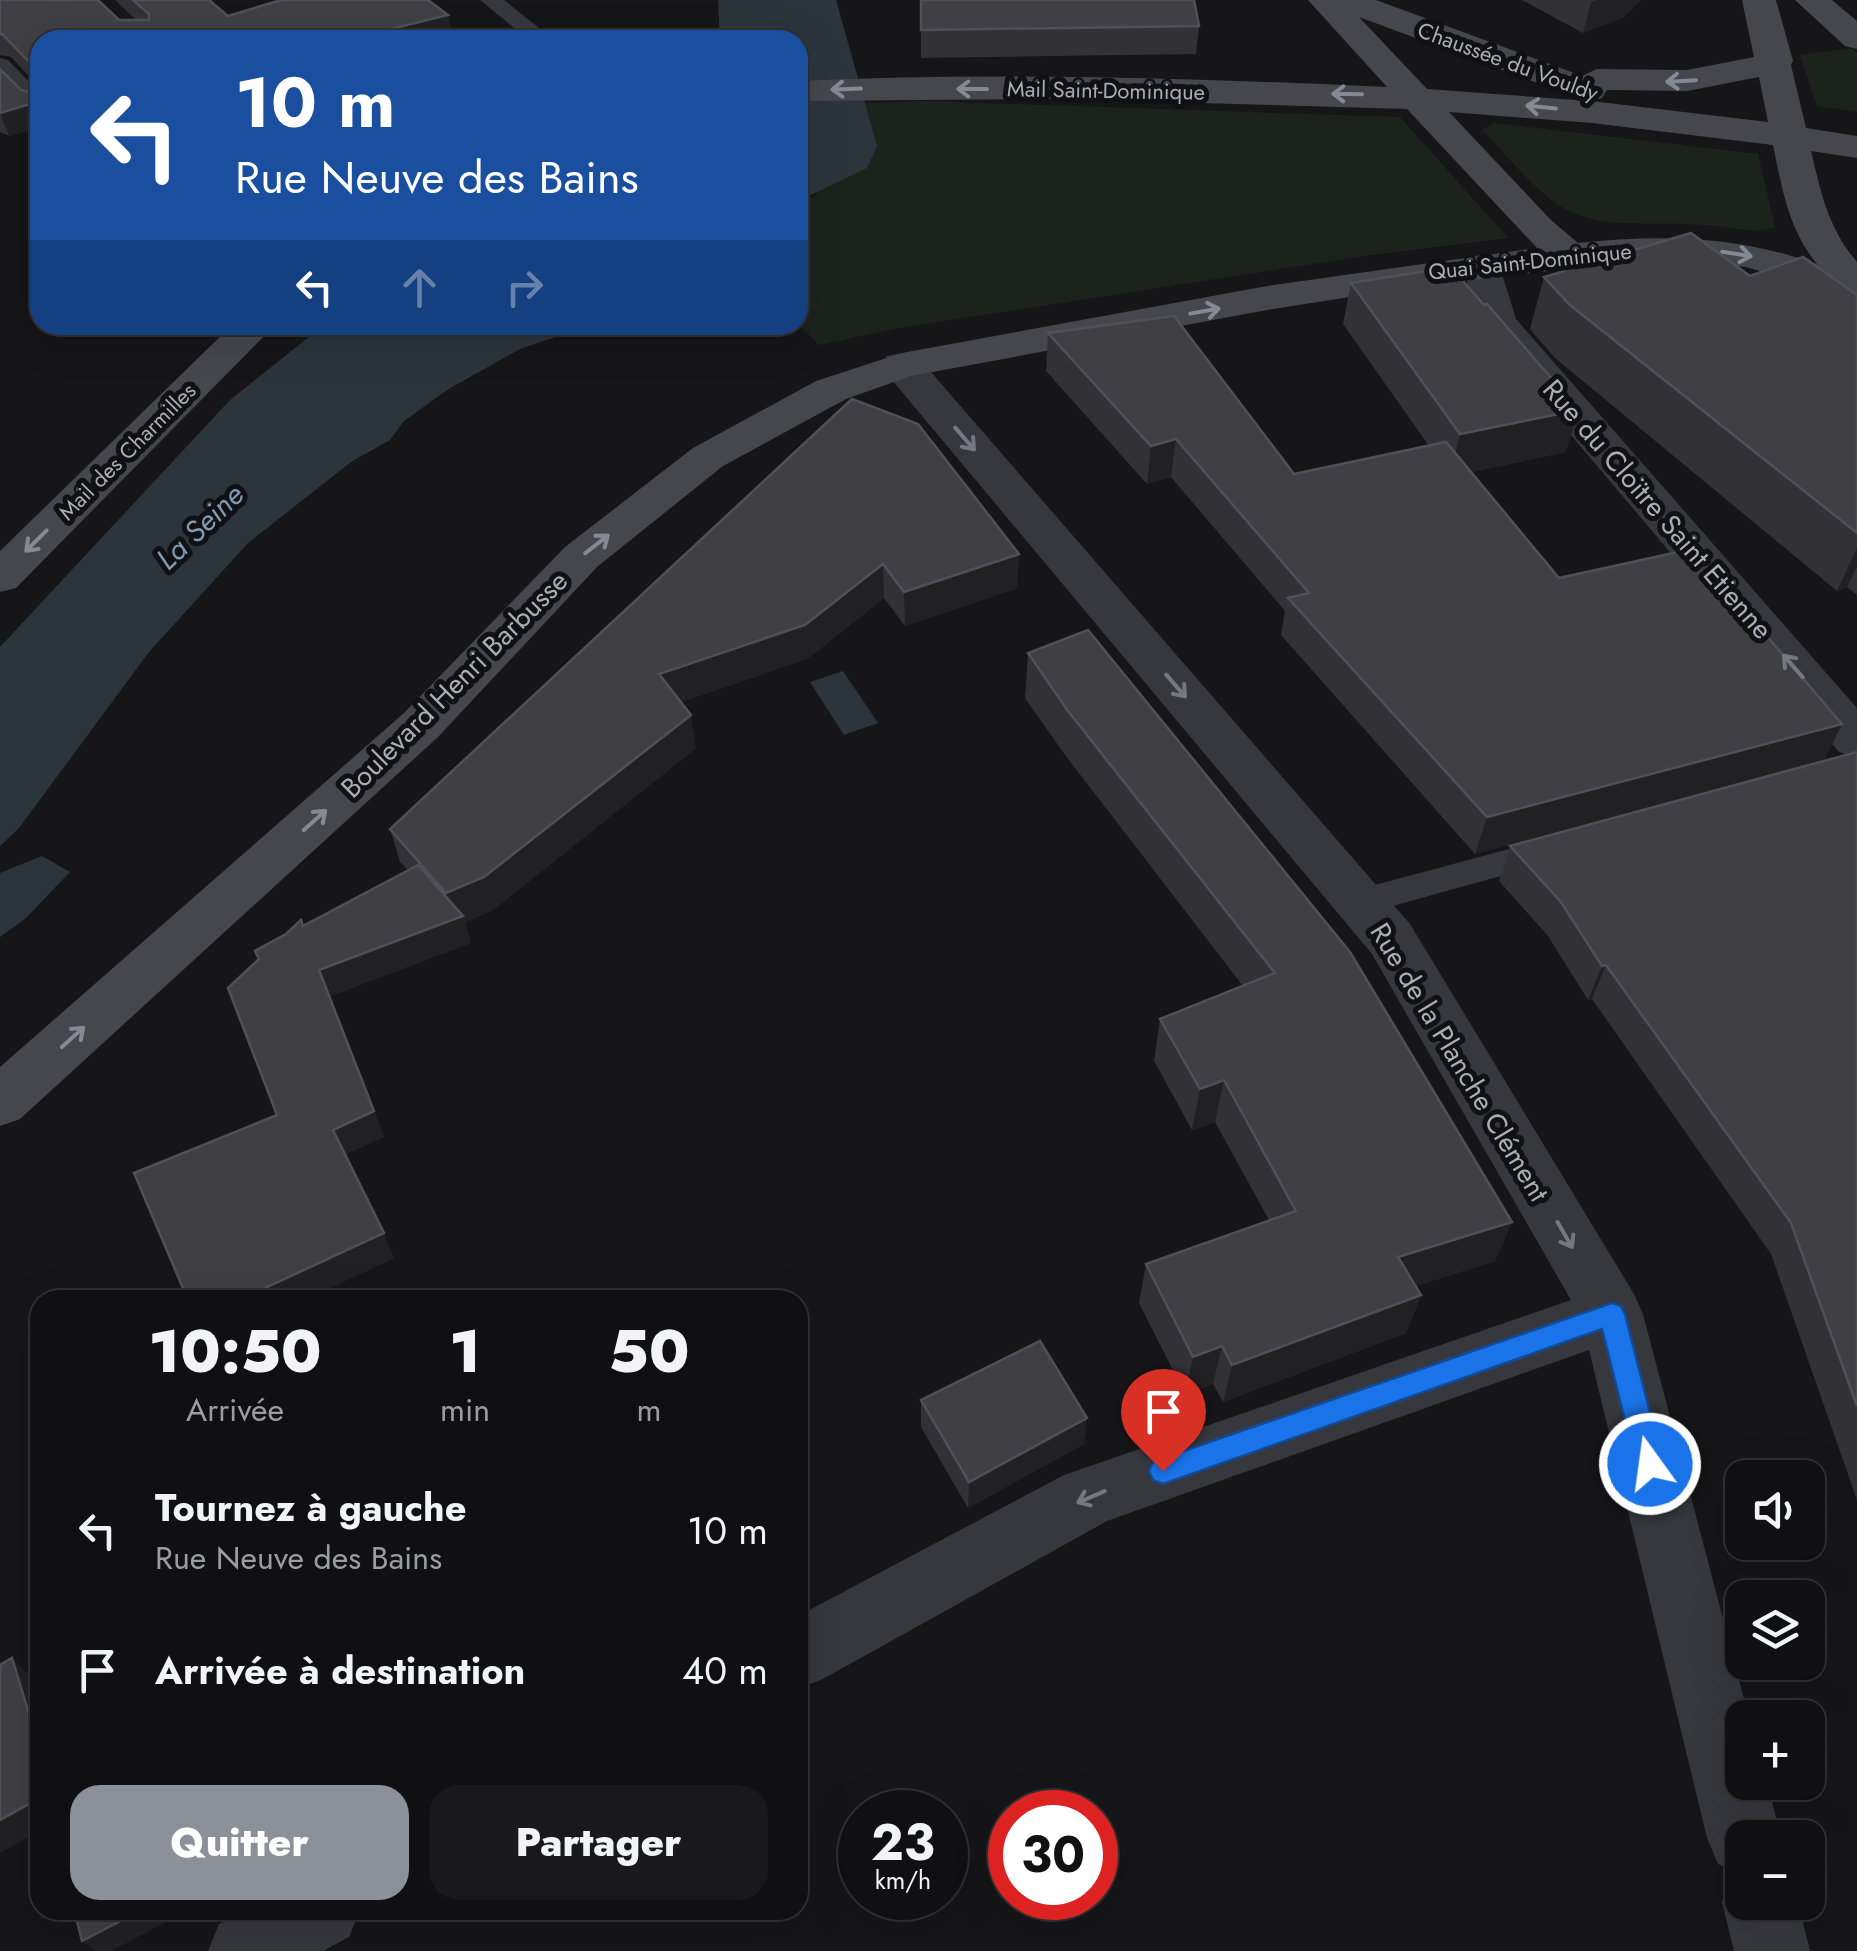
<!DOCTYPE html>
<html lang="fr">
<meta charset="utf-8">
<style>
:root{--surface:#101012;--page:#19191b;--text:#f1f3f6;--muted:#9c9d9f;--line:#303032;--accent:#8c9099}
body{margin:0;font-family:Jost,sans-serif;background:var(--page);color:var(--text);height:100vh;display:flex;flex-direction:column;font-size:38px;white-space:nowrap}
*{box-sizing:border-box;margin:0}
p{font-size:32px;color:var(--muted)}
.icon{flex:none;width:55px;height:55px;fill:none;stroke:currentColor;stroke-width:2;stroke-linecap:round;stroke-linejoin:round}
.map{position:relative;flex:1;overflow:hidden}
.side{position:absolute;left:30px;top:1290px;width:778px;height:630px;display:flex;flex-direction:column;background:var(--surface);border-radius:30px;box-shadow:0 10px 40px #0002,0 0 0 2px var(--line)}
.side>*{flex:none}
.guide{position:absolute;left:30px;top:30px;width:778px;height:305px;border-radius:30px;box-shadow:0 10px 40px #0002,0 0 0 2px var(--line);background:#1a4fa0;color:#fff;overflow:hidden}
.buttons{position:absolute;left:1725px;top:1460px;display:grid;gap:20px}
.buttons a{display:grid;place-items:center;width:100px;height:100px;border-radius:20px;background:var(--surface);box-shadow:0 10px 40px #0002,0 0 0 2px var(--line);font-size:50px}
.speed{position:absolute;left:838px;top:1790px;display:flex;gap:20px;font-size:50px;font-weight:700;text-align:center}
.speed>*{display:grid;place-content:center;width:130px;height:130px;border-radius:50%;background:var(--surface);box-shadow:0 10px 40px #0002,0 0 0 2px var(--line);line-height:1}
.speed small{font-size:25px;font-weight:400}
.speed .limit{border:15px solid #d22;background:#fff;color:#111}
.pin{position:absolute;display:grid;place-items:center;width:85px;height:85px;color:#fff;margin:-102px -42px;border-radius:50% 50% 50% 0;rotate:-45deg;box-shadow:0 0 10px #0007}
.pin .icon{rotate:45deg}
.me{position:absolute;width:110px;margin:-55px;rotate:346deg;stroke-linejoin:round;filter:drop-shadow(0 0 8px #0008)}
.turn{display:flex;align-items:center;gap:35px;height:210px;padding:0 40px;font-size:45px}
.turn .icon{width:130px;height:130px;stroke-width:2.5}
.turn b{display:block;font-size:70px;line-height:85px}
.lanes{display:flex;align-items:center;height:95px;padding:0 40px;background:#0003;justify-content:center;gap:50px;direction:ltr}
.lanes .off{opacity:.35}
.eta{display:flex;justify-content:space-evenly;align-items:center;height:170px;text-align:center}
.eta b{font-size:60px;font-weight:800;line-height:70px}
.button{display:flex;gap:20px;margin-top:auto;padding:20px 40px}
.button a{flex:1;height:115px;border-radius:30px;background:var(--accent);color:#fff;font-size:40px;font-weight:800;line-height:115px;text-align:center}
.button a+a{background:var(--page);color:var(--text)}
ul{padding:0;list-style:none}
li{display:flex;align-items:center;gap:30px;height:140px;padding:0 40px}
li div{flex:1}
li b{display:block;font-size:38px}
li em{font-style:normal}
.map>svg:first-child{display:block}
</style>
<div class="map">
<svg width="1857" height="1951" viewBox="0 0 1857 1951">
<rect width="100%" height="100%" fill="#161618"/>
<path fill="#1c231d" d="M1851,48L1857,53V112L1817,106L1800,55Z
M924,101L1400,117L1508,238L1364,256L899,328L819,345L798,323V201L815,196L867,116L864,103Z
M1494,123L1758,154L1775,227C1753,235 1729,226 1706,225C1656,220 1597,233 1554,202C1527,182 1505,153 1482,130Z"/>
<path fill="#2c353c" d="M718,0H836L877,146L867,168L798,201V40H720Z
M324,325H591L520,349L447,390L404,421L390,440L351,462L248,543L149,652L19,828L0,846V647L230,400Z
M843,671L878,723L844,735L810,682Z
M42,856L70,872L26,918L0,937V873Z"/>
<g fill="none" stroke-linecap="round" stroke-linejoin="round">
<path fill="#37383d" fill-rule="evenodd" d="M480,0H504L554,40H529Z
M0,58L8,60L40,93V113L32,111L0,78Z
M1547,839L1559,842L1564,851L1559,860L1360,915L1348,911L1343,902L1348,893L1360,889Z"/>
<path fill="#37383d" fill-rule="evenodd" d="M1483,254L1497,258L1516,319L1857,708V757L1839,752L1483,331L1477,322L1463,266L1469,258Z
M902,353L917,356L1410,924L1634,1294L1643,1314L1749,1718H1742V1782H1767L1781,1838H1742V1902H1798L1810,1951H1734L1722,1902L1733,1875L1739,1873L1718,1864L1707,1838L1589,1350L1107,1521L823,1679L798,1689V1616L1064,1475L1571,1300L1372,954L887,374L881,365L887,356Z
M245,1910H360L349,1937L323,1951H208L219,1924Z"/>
<path fill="#45474d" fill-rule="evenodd" d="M1308,0H1376L1582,76L1597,69L1687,70L1754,57L1742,0H1776L1793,61L1791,65L1806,128L1857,136V158L1811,151C1821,193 1828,228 1857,262V310L1790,280L1746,267L1679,260L1624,262L1414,287L1267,310L911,376L846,399L723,466L597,567L438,737L20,1119L0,1126V1067L404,713L565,547L693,448L816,381L902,353L1267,286L1537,248L1407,109L1059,99L798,101V81C993,72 1191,78 1387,87ZM1359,17L1578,98L1589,101L1427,89ZM1759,77L1768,122L1591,101L1602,98L1607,90L1687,91ZM1449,112L1592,123L1773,145C1782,188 1788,229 1817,264C1738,236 1661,234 1578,243L1551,220Z
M1795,0H1832L1857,21V49L1845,46Z
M232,325H275L16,588L0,592V551Z"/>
</g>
<path fill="#323236" d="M0,0L119,20H136L115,0H209L228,16L448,15L452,38L445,40H40V127L9,136L0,132V69L21,90L34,93V82L11,57L0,55Z
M921,0L1199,26L1196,54L921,58Z
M1522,0H1641L1624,17L1583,33Z
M1750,276L1857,295V595L1847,587L1837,591L1555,358L1530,329L1544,277Z
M1351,283L1566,452L1471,472L1559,578L1842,724L1824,761L1475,854L1281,635L1285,611L1171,477L1147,484L1046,371L1048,333L1294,474L1429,446L1343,324Z
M852,399L1019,554L1017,588L905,626L884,598L807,659L681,702L696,748L493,910L465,922L471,943L330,996L384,1137L345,1154L394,1258L304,1300H188L277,1115L303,926L408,870L400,862L390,829Z
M1028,653L1512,1222L1495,1261L1416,1286L1421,1295L1406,1333L1223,1402L1213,1384L1185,1394L1139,1303L1146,1264L1269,1220L1215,1122L1192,1130L1154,1061L1160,1019L1243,986L1065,755L1025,698Z
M1857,752V1500L1771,1254L1592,999L1588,1000L1548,936L1499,881L1510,846Z
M921,1400L1084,1444L968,1508L921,1427Z"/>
<path fill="#212124" d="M1597,0H1641L1624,17L1583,33L1591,2Z
M448,15L452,38L445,40H347Z
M40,101V127L9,136L0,113Z
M1579,410L1566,452L1450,476L1460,434Z
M1176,439L1171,477L1147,484L1151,446Z
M1857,548V566L1847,587L1837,591Z
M1019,554L1017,588L905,626L904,592Z
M883,564L884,598L807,659L664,708L659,674Z
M691,715L696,748L493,910L465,922L471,943L329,996L319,970L454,919L446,893Z
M1842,724L1824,761L1475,854L1487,817Z
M1606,965L1592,999L1588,1000L1602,966Z
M1224,1080L1215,1122L1192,1130L1200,1089Z
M374,1111L384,1137L344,1155L333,1130Z
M1512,1222L1495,1261L1384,1296L1398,1257Z
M384,1233L394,1258L304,1300H239Z
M1421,1295L1406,1333L1223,1402L1232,1365Z
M1222,1346L1213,1384L1185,1394L1193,1357Z
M1087,1418L1084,1444L968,1508L969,1482Z
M802,1494L805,1520L798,1524V1496Z
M12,1658L35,1681L40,1698V1750Z
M40,1798V1831L0,1853V1820Z
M142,1910H190L111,1951H95L82,1941Z"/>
<path fill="#3f3f44" stroke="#4f5156" stroke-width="2.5" d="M0,0H98L119,20H149V14L133,0H209L228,16L281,0H428L448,15L347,40H40V101L0,113V69L21,90L34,93V67L2,34H0Z
M921,0H1194L1199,26L921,30Z
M1691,233L1750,276L1803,257L1857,295V533L1570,305L1544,277Z
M1427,271L1463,281L1484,305L1487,304L1579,410L1460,434L1351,283Z
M1174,316L1294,474L1446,442L1559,578L1692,549L1842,724L1487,817L1288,598L1309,593L1176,439L1151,446L1048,333Z
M852,399L918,424L1019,554L904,592L883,564L805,625L659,674L691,715L484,877L446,893L390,829Z
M1088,630L1350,952L1512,1222L1398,1257L1421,1295L1232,1365L1222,1346L1193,1357L1146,1264L1296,1211L1224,1080L1200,1089L1160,1019L1275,973L1068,711L1028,653Z
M1857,752V1406L1791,1223L1606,965L1602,966L1561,902L1510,846Z
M418,865L463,916L319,970L374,1111L333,1130L384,1233L239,1300H188L134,1173L277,1115L228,988L259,959L255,951L286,934L301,920L303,926Z
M1040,1341L1087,1418L969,1482L921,1400Z
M12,1658L40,1750V1798L0,1820V1665Z
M74,1910H142L82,1941Z"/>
<defs><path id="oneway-shaft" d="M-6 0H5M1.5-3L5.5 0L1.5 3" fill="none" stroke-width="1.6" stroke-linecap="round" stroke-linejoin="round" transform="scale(2.5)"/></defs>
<g stroke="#858993">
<use href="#oneway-shaft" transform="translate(1681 81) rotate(177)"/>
<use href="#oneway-shaft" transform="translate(846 89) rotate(178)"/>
<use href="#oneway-shaft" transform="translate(972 89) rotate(-180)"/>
<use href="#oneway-shaft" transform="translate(1347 94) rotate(-179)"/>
<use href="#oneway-shaft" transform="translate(1541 107) rotate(-174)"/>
<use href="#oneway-shaft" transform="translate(1737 254) rotate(9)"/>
<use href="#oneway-shaft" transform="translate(1205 311) rotate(-10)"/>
<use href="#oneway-shaft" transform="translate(36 541) rotate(135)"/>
<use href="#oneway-shaft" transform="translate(597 544) rotate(-38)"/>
<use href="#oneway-shaft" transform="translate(315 820) rotate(-42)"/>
<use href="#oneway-shaft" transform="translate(73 1037) rotate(-42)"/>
</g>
<g stroke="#757881">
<use href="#oneway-shaft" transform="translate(965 439) rotate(49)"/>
<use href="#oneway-shaft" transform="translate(1793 666) rotate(-131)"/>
<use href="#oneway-shaft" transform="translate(1176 686) rotate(49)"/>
<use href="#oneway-shaft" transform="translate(1565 1235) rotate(60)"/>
<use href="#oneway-shaft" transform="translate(1091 1497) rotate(157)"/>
</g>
<path fill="#1a73e8" stroke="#114b97" stroke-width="2.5" d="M1612,1303L1621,1306L1625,1314L1663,1464L1659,1472L1650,1476L1640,1472L1636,1464L1602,1329L1163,1484L1153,1480L1149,1471L1153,1462L1163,1458Z"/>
<g text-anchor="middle" stroke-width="10" stroke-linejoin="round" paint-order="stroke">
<g font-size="22" fill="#a8adb8" stroke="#111113">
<text transform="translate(1508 61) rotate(20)" y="8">Chaussée du Vouldy</text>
<text transform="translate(1106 90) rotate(1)" y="8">Mail Saint-Dominique</text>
<text transform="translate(1530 261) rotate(-6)" y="8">Quai Saint-Dominique</text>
<text transform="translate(127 451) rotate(-45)" y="8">Mail des Charmilles</text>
</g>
<g font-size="28" fill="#a8adb8" stroke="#111113">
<text transform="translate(1658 509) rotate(49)" y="10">Rue du Cloïtre Saint Etienne</text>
<text transform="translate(454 684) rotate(-45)" y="10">Boulevard Henri Barbusse</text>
<text transform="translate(1460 1062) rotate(59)" y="10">Rue de la Planche Clément</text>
</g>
<g font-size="30" font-style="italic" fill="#7f9bb3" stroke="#111113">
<text transform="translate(200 527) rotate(-44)" y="10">La Seine</text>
</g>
</g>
</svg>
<div class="buttons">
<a><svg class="icon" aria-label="sound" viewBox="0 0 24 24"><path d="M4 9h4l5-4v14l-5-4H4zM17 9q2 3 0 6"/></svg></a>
<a><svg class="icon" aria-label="layers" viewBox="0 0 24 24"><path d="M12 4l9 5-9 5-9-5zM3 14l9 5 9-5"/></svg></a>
<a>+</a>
<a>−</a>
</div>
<div class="speed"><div>23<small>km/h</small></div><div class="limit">30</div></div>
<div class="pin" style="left:1163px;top:1471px;background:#d93025"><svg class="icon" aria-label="arrive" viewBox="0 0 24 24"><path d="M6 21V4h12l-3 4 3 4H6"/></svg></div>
<svg class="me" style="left:1650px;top:1464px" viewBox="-20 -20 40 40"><circle r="17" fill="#1a73e8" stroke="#fff" stroke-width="3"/><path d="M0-11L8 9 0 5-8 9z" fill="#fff"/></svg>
<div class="guide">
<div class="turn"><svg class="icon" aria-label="left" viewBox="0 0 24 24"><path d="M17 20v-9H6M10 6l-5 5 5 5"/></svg><div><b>10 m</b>Rue Neuve des Bains</div></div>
<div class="lanes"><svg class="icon" aria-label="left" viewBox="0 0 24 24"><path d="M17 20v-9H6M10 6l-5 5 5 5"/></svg><svg class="icon off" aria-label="ahead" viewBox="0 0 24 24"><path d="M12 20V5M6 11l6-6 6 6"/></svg><svg class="icon off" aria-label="right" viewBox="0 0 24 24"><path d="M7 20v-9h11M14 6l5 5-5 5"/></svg></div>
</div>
<section class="side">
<div class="eta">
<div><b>10:50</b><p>Arrivée</p></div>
<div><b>1</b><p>min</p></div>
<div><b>50</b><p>m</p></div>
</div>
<ul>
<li><svg class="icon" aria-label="left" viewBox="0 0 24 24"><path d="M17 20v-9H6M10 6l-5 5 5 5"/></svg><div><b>Tournez à gauche</b><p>Rue Neuve des Bains</p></div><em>10 m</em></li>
<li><svg class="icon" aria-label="arrive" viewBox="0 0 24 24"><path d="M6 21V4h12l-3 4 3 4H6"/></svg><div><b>Arrivée à destination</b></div><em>40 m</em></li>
</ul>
<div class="button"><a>Quitter</a><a>Partager</a></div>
</section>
</div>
